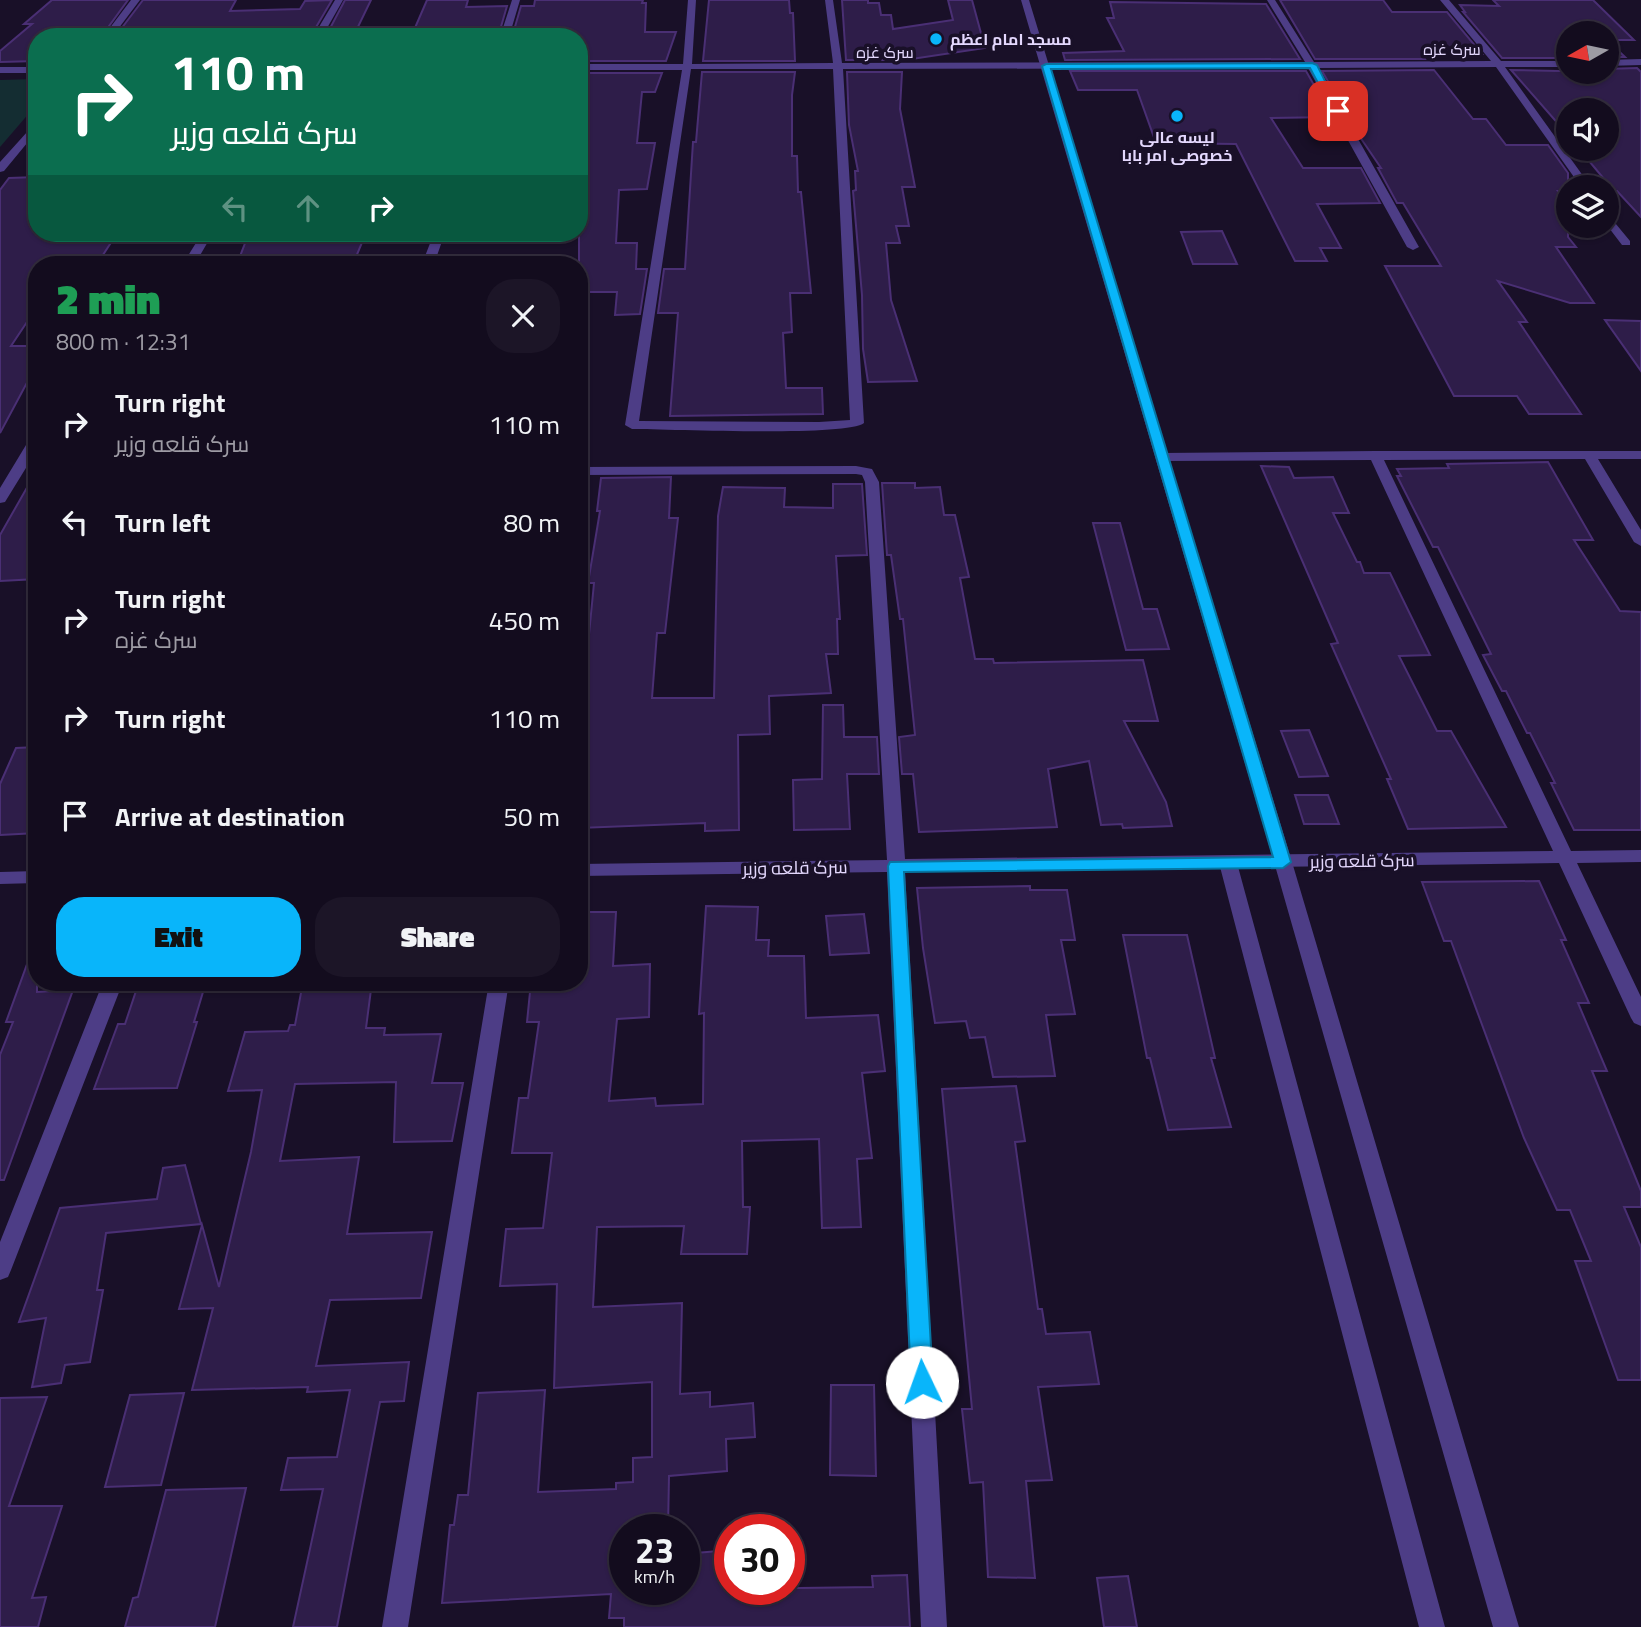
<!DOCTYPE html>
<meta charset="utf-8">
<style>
:root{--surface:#130c1e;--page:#1c1527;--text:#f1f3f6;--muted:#9d9ba4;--line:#322c3c;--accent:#09b5fa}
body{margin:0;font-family:"Titillium Web",Cairo,sans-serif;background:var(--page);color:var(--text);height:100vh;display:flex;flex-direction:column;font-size:26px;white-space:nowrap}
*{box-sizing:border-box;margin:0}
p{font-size:23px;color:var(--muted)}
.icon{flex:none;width:38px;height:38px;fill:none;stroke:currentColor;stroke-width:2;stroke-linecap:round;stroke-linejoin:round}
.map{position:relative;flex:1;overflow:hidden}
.details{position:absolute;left:28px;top:256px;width:560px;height:735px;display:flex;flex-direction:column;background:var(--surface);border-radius:28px;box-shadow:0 2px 5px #0004,0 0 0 2px var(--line)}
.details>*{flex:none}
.banner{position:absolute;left:28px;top:28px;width:560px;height:214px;border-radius:28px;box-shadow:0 2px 5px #0004,0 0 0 2px var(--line);background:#0b6e4f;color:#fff;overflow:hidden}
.needle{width:46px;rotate:261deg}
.controls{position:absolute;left:1556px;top:21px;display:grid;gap:14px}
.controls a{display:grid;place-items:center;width:63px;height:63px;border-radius:50%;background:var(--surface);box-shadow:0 2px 5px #0004,0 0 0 2px var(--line);font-size:35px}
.speed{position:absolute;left:609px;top:1514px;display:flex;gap:14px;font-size:35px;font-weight:700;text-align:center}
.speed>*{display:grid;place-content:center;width:91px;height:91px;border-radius:50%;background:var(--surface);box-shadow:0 2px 5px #0004,0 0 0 2px var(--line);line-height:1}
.speed small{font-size:18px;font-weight:400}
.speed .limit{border:10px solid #d22;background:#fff;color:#111}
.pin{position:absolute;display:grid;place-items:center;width:60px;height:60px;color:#fff;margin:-30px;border-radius:14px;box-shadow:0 4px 10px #0006}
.me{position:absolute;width:77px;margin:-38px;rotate:357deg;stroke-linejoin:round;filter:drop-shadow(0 0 5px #0008)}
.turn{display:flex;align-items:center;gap:24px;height:147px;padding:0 28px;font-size:32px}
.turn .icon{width:91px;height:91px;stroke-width:2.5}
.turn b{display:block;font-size:49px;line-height:60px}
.lanes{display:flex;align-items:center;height:66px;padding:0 28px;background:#0003;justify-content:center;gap:35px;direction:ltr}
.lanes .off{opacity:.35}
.round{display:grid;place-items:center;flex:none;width:74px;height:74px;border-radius:28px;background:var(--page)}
.headline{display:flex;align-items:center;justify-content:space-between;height:119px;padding:0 28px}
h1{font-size:42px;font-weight:800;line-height:52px;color:#1e9e55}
.cta{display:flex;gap:14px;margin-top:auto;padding:14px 28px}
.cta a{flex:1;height:80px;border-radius:28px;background:var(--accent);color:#111;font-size:28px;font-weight:800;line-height:80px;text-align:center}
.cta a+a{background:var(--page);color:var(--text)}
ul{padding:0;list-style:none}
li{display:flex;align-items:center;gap:21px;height:98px;padding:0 28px}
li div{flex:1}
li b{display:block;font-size:26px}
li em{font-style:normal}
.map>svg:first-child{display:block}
</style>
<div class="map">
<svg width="1641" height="1627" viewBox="0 0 1641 1627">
<rect width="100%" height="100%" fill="#191028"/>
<path fill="#142d32" d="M37,79V104L0,147V80Z"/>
<path fill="#2e1d49" stroke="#4a2f74" stroke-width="2" d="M52,0H128L101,37H37V61L0,62V51L32,24H24Z
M143,0H236L230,11L300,9L305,1L332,0L312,34L293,37H115Z
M345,0H371L355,33L327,34Z
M427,0H468L466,7L507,6L498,37H411Z
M535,0H643L642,3H646L645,32H676L666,61H579V37H512L521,6H534Z
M709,0H789L790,13H793L795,61H703Z
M842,0H868V3H879L881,15H891L893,29L953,20L948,0H972L985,48L905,60H846Z
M1280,0H1383L1392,12H1447L1482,54L1427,55L1428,56L1424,57L1425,59H1315Z
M1493,0H1593L1634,40H1607L1625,57H1606V33H1568V58H1502L1463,12H1465L1460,5L1499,6Z
M1110,2L1266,4L1300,59L1065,60L1063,53L1124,51L1107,18H1114Z
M1637,68L1641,72V217L1617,191H1614L1579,149H1606V110H1568V135L1511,70L1606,72V69Z
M1434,70L1473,119H1486L1506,145H1548L1568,173V191H1558L1568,204V237L1576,247H1556L1594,303H1570L1498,281L1527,322H1519L1581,414H1529L1517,396H1454L1385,266H1441L1403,203H1397L1378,168H1381L1362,140L1322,71Z
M1070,71H1306L1332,117L1271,118L1303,168H1361L1380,203L1317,204L1341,248H1320L1327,261H1295L1236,144L1156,143L1137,90H1078Z
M702,72H795L792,95V156H797L798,192H801L811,293H790L792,332L783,333L786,388H822L823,414L670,416L678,313H658L664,269H685L693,142H696Z
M847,72H902L900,109L915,187H902L909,226H896L900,243H886L891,300L917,381L868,382L863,349L862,295L853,191L856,190L855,171H858L849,125Z
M579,73H662L655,92H642L637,143H655L647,189L619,190L616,243H637L636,269H647L640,314L615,315L617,292H579Z
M37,177V233L116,235L97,264H37V307L11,346H37V364L0,433V190L9,178Z
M1222,231L1237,264H1193L1181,232Z
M249,233H366L353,264H237Z
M1605,320L1641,321V371Z
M1548,462L1593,540H1574L1620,611L1641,612V830H1574L1551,783H1555L1530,733H1527L1506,691H1502L1483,655L1491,654L1438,547H1433L1397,476H1401L1397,469L1449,468L1447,464Z
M1261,466L1289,467L1294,478L1333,477L1349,513H1333L1357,562H1360L1364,573H1390L1430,655L1399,656L1437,731H1451L1506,827L1408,829L1387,779H1391L1331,644L1338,643Z
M37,470V579L0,581V535Z
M671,477L669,518H678L665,633H657L652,698H714L718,516L723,487L785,488L784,507L833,508V484H862L867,555L836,556L840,619H837L838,654H826L831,693L769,696L770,734L738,735L739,830L705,831V823L579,828V696H583L594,583H588L600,511H597L601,478Z
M882,483H915V488L940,487L944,515H955L969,577L960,578L975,659H993L994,663L1143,660L1158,721H1124L1166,802L1172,826L1123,828L1122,824L1101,825L1089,761L1048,769L1057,827L919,832L913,774H902L899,737L915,735L903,619H900L891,555H887Z
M1093,523H1120L1143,609H1157L1169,649L1126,650Z
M823,705H843L844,737H877L879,774H847L850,829L794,830L793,780L822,779Z
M1309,730L1328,776L1299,777L1281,731Z
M37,747V833L0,835V784L16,748Z
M1295,795H1328L1339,824H1304Z
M1539,881L1566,940H1561L1589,1003H1578L1607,1071H1592L1641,1191V1207H1624L1641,1247V1380H1618L1575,1261H1591L1570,1210H1557L1524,1138L1451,941H1444L1422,882Z
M1030,886V890H1067L1075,940H1061L1075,1014L1046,1015L1055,1076L993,1077L985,1037L970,1038L966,1021L935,1023L923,948L917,888Z
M706,906L758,907L756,940H769L768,956H804L806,1018L878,1015L885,1071L862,1073L872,1158L857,1159L861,1227L822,1228L819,1139L742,1141L743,1207H750L747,1254H681L684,1226L597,1227L593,1307L682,1303L680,1394L710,1392V1407L753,1403L755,1437L726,1439L727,1471L669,1476L668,1530H625V1589H684V1554L730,1550V1589L873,1587L872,1576L907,1575L910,1627H624V1618H609L611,1594L442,1603L450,1525H454L458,1495H468L478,1393L545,1390L538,1492L616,1489V1483L633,1482V1458L652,1457V1382L554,1388L557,1284L500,1286L506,1229L543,1228L552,1153H512L519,1098H528L539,1022H527L531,982H579V912H616L613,966L650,964L649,1017L617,1019L609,1101L655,1098L656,1106L703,1104L704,1013L699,1014Z
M864,914L869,953L830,955L826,916Z
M1123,935H1187L1215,1058H1211L1231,1127L1168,1130L1150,1058H1147Z
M34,945L37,946V992L73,990L4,1180H0V1055L13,1022H6Z
M139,982H206L194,1022H197L177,1088L94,1089L118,1024H125Z
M303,982H372L366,1028H385L384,1035L441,1034L432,1083H463L452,1141L394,1142L396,1082L295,1084L280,1161L359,1157L347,1234L432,1232L421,1298L330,1300L316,1366L409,1362L404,1401L380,1402L337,1627H293L323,1489L281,1490L288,1458L337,1457L350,1390L307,1392L308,1387L192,1390L213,1308L179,1309L202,1225L219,1287L251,1152L262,1090L228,1091L245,1032L288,1031L290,1025H295Z
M1016,1086L1025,1141L1015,1142L1038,1309H1042L1046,1334L1090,1332L1099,1384L1038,1387L1052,1480L1026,1481L1035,1578L988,1577L983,1482L970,1483L962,1409H972L942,1089Z
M185,1165L201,1224L106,1233L97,1290H103L90,1362L65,1365L61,1383L32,1387L46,1318L19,1322L60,1208L157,1199L163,1168Z
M831,1385H874L876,1476L830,1475Z
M184,1393L161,1485L105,1487L130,1395Z
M47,1397L9,1506H62L32,1598L46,1597L38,1627H0V1398Z
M246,1488L215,1627H125L133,1598L138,1597L166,1490Z
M1128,1576L1137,1627H1104L1097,1578Z"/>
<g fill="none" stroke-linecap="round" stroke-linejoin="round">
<path fill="#4d3d86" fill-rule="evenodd" d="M131,0H140L112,37H103Z
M335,0H343L322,37H313Z
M512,0H520L509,37H500Z
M688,0H696L692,64L833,63L825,0H833L842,63L1305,62L1267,0H1275L1314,62L1491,61L1440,0H1449L1501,61H1568V67H1505L1591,187H1581L1496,67L1318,68L1419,247L1413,250L1407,247L1308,68L843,69L864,423C847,437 666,429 632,429L625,425L682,70H579V64H683ZM691,69H833L850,420L819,422L639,421Z
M1641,59V65L1606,66V60Z
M0,67H37V73H0Z
M37,121V131L4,171L0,172V162Z
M1606,212L1630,241V245H1622L1606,224Z
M202,233H213L195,264H183Z
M434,233H445L434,264H422Z
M37,439V450L5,502L0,503V488L26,445Z
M1375,451H1641V459H1598L1641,530V546L1634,542L1585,459L1384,460L1571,851L1641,850V862L1577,863L1641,997V1026L1634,1023L1631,1018L1559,863L905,872L947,1627H921L887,872L579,876V864L887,860L865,482L862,475L856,474L579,475V467L856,466L872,469L879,482L905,859L1553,851L1371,460L1162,461L1155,457L1162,453Z
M37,871V883L0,884V872Z
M103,982H123L11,1270L8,1277L0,1280V1242Z
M489,982H509L408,1627H382Z"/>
<path fill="#4d3d86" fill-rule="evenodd" d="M1021,0H1029L1292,862L1519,1627H1493L1274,862Z
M1228,857L1234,859L1237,863L1445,1627H1419L1219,863L1222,859Z"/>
</g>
<path fill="#09b5fa" stroke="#0676a2" stroke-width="2" d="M1312,63L1317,65L1341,113H1334L1310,68L1051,69L1291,862L1283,868L904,872L933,1382L930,1390L922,1392L914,1390L911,1382L888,866L890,862L1273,857L1042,66L1046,64Z"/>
<g fill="#09b5fa" stroke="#191028" stroke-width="2.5">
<circle cx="936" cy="39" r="7"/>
<circle cx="1177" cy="116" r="7"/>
</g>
<g text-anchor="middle" stroke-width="7" stroke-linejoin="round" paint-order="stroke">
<g font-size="16" font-weight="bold" fill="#e4d8fe" stroke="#191028" text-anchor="start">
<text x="950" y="45">مسجد امام اعظم</text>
<text x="1177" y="143" text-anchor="middle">لیسه عالی<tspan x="1177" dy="18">خصوصی امر بابا</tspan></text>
</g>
<g font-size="16" fill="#e4d8fe" stroke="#191028">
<text x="1452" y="55">سرک غزه</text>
<text x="885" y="58">سرک غزه</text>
</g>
<g font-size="18" fill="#e4d8fe" stroke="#191028">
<text transform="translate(1362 861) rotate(-1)" y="6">سرک قلعه وزیر</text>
<text transform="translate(795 868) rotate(-1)" y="6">سرک قلعه وزیر</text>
</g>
</g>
</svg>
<div class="controls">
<a><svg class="needle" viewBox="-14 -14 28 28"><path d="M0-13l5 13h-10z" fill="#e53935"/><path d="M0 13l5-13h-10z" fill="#9d9ba4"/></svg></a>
<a><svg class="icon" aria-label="sound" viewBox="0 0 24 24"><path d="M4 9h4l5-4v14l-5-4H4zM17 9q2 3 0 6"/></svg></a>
<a><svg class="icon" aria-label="layers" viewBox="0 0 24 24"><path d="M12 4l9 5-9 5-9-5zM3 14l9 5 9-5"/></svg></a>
</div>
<div class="speed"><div>23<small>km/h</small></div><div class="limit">30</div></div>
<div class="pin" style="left:1338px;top:111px;background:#d93025"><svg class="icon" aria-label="arrive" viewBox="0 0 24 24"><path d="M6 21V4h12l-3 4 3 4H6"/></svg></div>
<svg class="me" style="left:922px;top:1382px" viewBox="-20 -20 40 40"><circle r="19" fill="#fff"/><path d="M0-13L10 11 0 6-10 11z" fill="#09b5fa"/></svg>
<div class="banner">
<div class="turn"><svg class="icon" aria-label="right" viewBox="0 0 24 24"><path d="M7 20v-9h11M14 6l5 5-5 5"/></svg><div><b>110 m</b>سرک قلعه وزیر</div></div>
<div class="lanes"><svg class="icon off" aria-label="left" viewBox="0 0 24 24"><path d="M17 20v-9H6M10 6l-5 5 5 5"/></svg><svg class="icon off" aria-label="ahead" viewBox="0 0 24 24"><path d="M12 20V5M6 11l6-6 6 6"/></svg><svg class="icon" aria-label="right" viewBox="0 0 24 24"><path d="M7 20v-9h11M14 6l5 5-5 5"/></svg></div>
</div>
<section class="details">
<div class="headline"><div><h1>2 min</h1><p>800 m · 12:31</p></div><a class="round"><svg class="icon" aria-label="close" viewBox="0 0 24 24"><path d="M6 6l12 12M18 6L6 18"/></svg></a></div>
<ul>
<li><svg class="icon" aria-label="right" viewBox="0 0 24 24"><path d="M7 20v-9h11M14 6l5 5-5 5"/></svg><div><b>Turn right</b><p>سرک قلعه وزیر</p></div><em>110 m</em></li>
<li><svg class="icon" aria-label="left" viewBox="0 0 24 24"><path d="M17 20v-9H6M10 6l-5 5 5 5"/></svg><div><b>Turn left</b></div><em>80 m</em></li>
<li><svg class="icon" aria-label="right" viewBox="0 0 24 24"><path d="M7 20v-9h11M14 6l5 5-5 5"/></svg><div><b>Turn right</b><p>سرک غزه</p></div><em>450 m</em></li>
<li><svg class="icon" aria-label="right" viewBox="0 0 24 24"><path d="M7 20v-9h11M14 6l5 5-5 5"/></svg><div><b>Turn right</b></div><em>110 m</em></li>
<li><svg class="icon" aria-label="arrive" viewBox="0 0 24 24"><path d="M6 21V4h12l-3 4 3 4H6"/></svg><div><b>Arrive at destination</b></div><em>50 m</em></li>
</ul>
<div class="cta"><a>Exit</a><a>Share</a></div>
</section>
</div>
